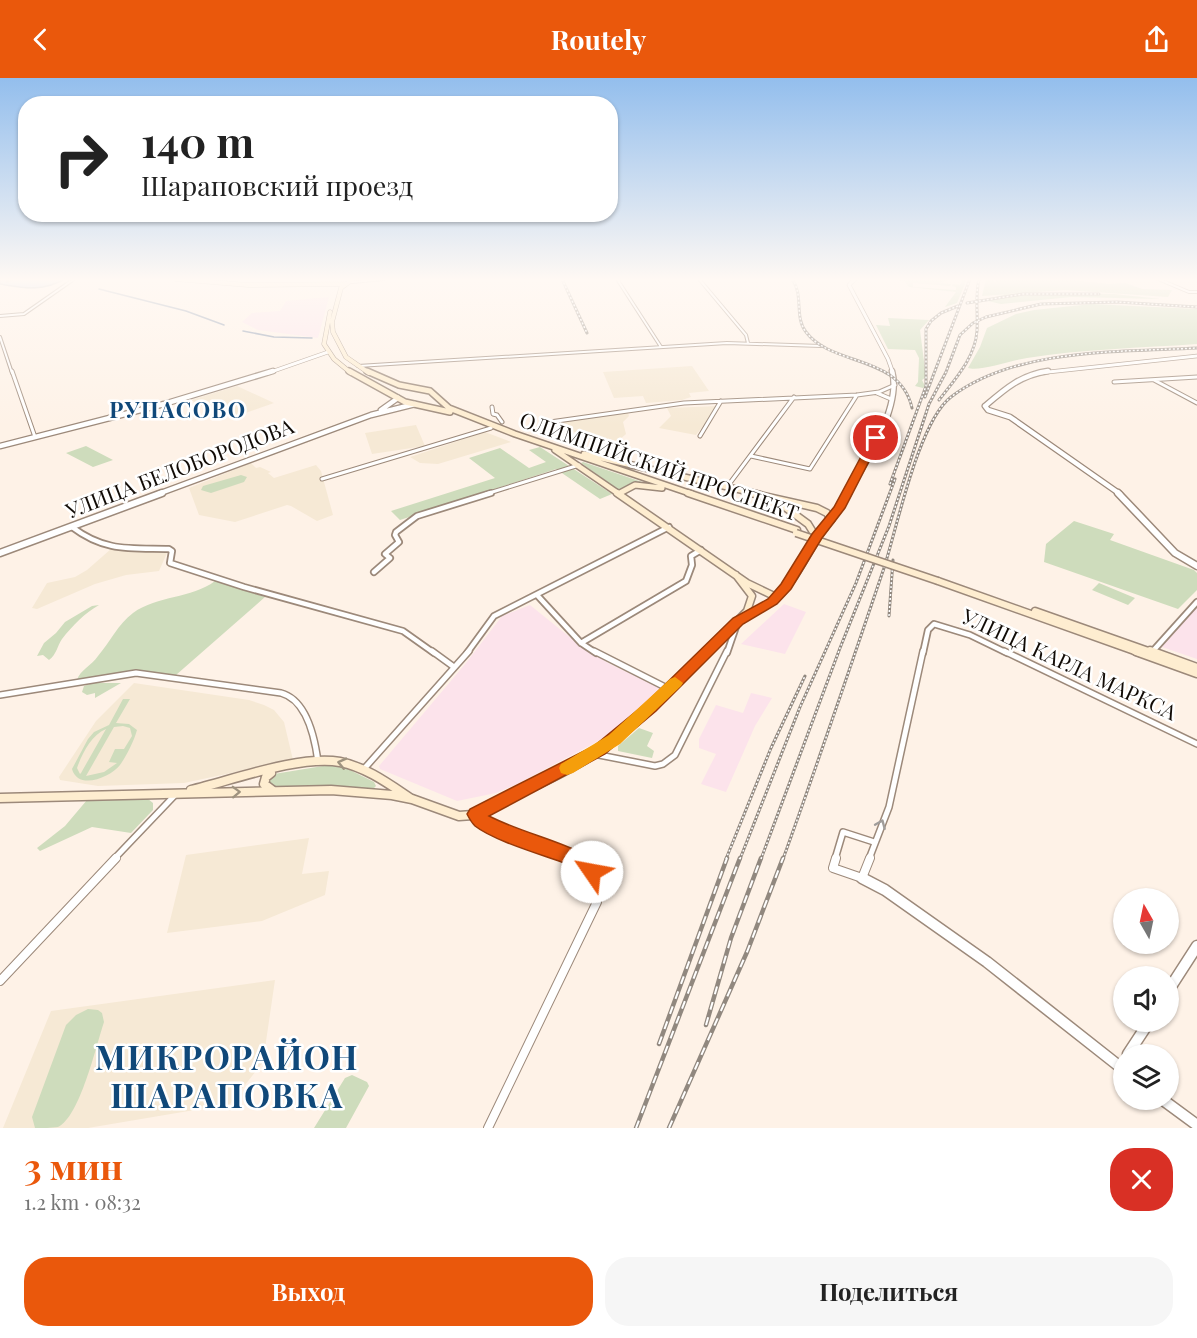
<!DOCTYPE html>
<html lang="ru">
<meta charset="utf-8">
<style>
:root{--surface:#fff;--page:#f6f6f6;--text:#222;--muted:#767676;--accent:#ea580c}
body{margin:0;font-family:"Playfair Display",serif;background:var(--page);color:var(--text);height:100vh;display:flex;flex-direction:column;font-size:22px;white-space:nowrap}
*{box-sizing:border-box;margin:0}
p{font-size:20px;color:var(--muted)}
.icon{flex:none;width:33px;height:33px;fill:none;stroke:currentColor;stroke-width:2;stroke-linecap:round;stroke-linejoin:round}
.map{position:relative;height:1050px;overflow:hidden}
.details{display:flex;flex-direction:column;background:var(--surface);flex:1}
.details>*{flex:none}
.banner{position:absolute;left:18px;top:18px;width:600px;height:126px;border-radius:24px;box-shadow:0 2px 4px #0004;background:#fff;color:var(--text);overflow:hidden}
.needle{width:39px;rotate:351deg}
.fabs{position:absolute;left:1113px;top:810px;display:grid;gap:12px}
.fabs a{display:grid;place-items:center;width:66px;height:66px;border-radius:50%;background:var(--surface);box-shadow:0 2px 4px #0004;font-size:30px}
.pin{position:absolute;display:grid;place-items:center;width:51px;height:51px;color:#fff;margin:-26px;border:3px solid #fff;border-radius:50%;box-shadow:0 2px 6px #0007}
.me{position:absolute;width:66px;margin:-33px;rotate:303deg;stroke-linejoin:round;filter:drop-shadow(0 0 4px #0008)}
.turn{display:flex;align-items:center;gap:21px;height:126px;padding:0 24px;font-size:27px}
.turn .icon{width:78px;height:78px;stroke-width:2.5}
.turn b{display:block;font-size:42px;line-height:51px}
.round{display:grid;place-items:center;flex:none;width:63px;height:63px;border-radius:24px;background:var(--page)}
.summary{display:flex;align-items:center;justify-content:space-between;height:102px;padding:0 24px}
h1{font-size:36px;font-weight:700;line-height:45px;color:var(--accent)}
.button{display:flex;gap:12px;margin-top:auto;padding:12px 24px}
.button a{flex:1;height:69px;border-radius:24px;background:var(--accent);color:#fff;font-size:24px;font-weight:700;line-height:69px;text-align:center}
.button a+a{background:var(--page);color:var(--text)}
header{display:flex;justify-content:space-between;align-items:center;height:78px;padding:0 24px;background:var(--accent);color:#fff;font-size:27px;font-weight:700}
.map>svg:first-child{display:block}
</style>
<header><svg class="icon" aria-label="back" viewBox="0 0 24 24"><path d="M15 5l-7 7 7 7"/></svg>Routely<svg class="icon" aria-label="share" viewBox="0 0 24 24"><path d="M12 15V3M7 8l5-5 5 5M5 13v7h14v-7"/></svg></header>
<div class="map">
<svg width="1197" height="1050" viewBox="0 0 1197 1050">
<rect width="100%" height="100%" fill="#fef2e7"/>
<path fill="#fce3eb" d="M329,219L318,260L258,252L242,244L252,235L280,233L286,223Z
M784,526L806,534L785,576L741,566Z
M530,527L577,565L608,585L660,610L625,645L606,659L517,706L496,715L457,723L380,691L379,688L466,585L502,538Z
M1197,529V581L1162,569Z
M751,615L772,620L755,648L726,714L701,706L716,676L699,670V661L716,627L743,635Z"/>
<path fill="#f6e9d5" d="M692,288L709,313L689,315L691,319L682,322L646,325L643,318L614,320L603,294Z
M237,308L274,325L240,337L207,331L191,322Z
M719,328L696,357L659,350L671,338L667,330Z
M628,335L629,338L623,344L626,356L618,363L566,352L564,344Z
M416,347L425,368L372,376L365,355Z
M485,354L511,364L438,386L420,385L410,379Z
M251,385L256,390L260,389L271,394L268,395L274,400L316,387L321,393L333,437L317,443L291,428L287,427L235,444L199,437L189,410Z
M111,471L167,475L159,493L126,497L95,506L37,531L32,530L47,505L75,499L87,492Z
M134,605L249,622L264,627L274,632L284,644L293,682L184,705L98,708L60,702L59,699L96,643Z
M309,760L302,796L329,793L325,817L262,843L167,855L186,777Z
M275,902L263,984L230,1026L88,1050H3L51,933Z"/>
<path fill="#cedcbc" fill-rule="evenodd" d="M907,201H946L948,203L938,205L951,206L950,208L913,205V209L956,212V209L952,208L953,206L960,207L963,201H967L957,225L945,229L956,214L909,209L905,204L898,202Z
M986,201H996L993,203L995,204L998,201H1066L1109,206L1126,205L1142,211L1172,212L1168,219L1065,212L982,218Z
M1055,215L1114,216L1161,221L1071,219L1001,226L988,223C1004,212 1036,215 1055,215Z
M1092,226L1197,231V266C1140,270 1083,271 1027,280C1013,282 979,294 968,290L980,269L987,250L1016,236L1034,232Z
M888,240L929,242L920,252L926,299L922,302L925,308L923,310L915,308L918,304L919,280L915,272L888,271L876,247L890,248Z
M86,368L113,382L93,389L66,375Z
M540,369L612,416L600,421L556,391L400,442L391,433L495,400L469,380L500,370L529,390L546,384L529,372Z
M583,384L645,405L629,408L620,413L581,385Z
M241,397L247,399L244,404L211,415L201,412L203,408Z
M1074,443L1114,456L1110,462L1194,492L1197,495V512L1178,531L1044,484L1046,466Z
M215,503L265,519L176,597L133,593L77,602C80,592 92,587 98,578C110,564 118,546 133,535C158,517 191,521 215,503Z
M1099,505L1135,520L1128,527L1092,512Z
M99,527C85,535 73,547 62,561C57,568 57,576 49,582L43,577L37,578L44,565L56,555L65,544L92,528Z
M93,605H121L95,620V615L87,617L82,614L84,608Z
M123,621H130L116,645L129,646L137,652C134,663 127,677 120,687C111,699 78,713 72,691L88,661L94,654L109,647ZM123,648L130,650L132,658L124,671H115L109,684L117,685L104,694L86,698L114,649ZM106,651L81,695L80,696L77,690C82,676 91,657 106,651Z
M639,650L653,655L647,668L654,673L652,680L618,673V668Z
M329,687L348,691L374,704L376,708L373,711L324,708L275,710L268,706V701L274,696Z
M148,721L153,725V732L131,755L92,749L40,773L37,770L65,748L87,722Z
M88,931L98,932L102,935L104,944C96,968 80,1039 58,1049C52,1050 42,1050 35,1050L32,1039L66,947L76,937Z
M352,997L367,1004L369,1008L346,1050H314L345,1000Z"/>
<path fill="#b5cef5" stroke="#8494ad" stroke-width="1.5" d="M0,201H9L6,204L16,201H65C41,214 25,210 0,206Z"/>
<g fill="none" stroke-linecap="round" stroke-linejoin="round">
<path stroke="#8494ad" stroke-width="1.5" d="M99,211L186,233L224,247
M243,253L274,259L312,260"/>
<defs>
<path id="minor-far4" d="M617,201L661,269
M699,201L746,257L748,265
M1158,201L1189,214H1197
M352,204L384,201
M0,238L24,236L74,201
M0,259L12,295
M358,288L727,265L821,268"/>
<path id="minor-far3" d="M12,293L35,359
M1154,302L1197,325
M1114,304L1197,299
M877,315L891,321
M492,329L493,336L497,337L502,344
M550,344L684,325L857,317L879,314L895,307
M700,358L721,323
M751,378L810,391L857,317
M322,401L491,350
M727,409L794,319
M486,416L579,387"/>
<path id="minor-far2" d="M72,449C105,474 130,470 169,471L172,473L170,485L244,509L403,553L434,575
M374,494L390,480L385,476L399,464L395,457L396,454L417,438L491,415
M537,517L581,565L596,575
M581,565L686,503L692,487L691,478L701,472
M1152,574L1197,524
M467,575L494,538L669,449
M727,575L738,543
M923,575L928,552L934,546L970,557L1007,575"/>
<path id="minor-far1" d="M432,573L454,589
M594,573L669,611
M1004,573L1197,666
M0,617L136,595L281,615C307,622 315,661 318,684
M594,676L655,688L663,686L675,677L727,573
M363,692L469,573
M476,736C504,763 543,762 576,781
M114,781L176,716
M835,781L843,754L874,764
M869,781L889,729L923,573"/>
<path id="minor" d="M836,780L833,790L862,800L870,780
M0,903L116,780
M488,1050L597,824C598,799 594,794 573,780"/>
<path id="tertiary-far3" d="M855,201L849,207L888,281L893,295
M268,295L328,274
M1039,295L1197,278"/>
<path id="tertiary-far2" d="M1048,293C1021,297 1006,310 985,328L988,332L1010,339L1120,416
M381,332L398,320
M0,368L164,326L273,293
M158,416L371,337L415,326
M847,416C865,386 902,328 892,293"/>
<path id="tertiary-far1" d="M1118,415L1175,475L1197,488
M831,442L848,415
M0,475L162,415"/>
<path id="tertiary" d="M862,800L885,812L987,884L1124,992
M1168,913L1197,868
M1128,976L1149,944
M1163,1022L1197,1047"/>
<path id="secondary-far3" d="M175,201L248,207L346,206
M353,201L341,210L332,244L333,254L346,279L369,295
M330,234L324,266L334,281L351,295"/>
<path id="secondary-far2" d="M349,293L405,324L450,334
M367,293L399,307L430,313L449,330L515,356L692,416
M555,372L619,416
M584,376L758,416
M620,415L635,407L662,410"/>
<path id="secondary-far1" d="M617,415L747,505L774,518V522
M688,415L797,452
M778,424L808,446L816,459
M938,503L1140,575
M1035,533L1154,575
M745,539C754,533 765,529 774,522C799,501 809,466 831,442L827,435L817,430L751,415
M706,575L747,533L752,518L736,497"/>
<path id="secondary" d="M1136,573L1197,595
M1150,573L1197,590
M271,695L266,699L264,706L272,712
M191,712C233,702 299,677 340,684C366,689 389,706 410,720
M0,720L331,712L392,717L412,721L459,738L473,737C509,719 549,703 584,682C631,652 668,612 707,573"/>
</defs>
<use href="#minor-far4" stroke="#9c897a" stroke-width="4"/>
<use href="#minor-far3" stroke="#9c897a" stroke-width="5"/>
<use href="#minor-far2" stroke="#9c897a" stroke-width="8"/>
<use href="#minor-far1" stroke="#9c897a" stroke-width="8"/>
<use href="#minor" stroke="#9c897a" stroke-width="10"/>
<use href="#tertiary-far3" stroke="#9c897a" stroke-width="4.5"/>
<use href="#tertiary-far2" stroke="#9c897a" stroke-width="7"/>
<use href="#tertiary-far1" stroke="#9c897a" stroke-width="9"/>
<use href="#tertiary" stroke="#9c897a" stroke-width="13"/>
<use href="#secondary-far3" stroke="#9c897a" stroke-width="5"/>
<use href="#secondary-far2" stroke="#9c897a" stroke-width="8"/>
<use href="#secondary-far1" stroke="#9c897a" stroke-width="9"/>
<use href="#secondary" stroke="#9c897a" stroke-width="11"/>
<use href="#minor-far4" stroke="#fff" stroke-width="2"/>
<use href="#minor-far3" stroke="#fff" stroke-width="3"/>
<use href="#minor-far2" stroke="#fff" stroke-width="4.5"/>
<use href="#minor-far1" stroke="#fff" stroke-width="5"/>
<use href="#minor" stroke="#fff" stroke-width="8"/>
<use href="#tertiary-far3" stroke="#fff" stroke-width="3"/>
<use href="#tertiary-far2" stroke="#fff" stroke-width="4.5"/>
<use href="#tertiary-far1" stroke="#fff" stroke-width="6"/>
<use href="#tertiary" stroke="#fff" stroke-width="10"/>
<use href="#secondary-far3" stroke="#feedd0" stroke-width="4"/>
<use href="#secondary-far2" stroke="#feedd0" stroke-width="5"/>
<use href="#secondary-far1" stroke="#feedd0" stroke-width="6"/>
<use href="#secondary" stroke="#feedd0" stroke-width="8"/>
<defs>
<path id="rail-far1" d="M562,201L587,255
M792,201C804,217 794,239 806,254C832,289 900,276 912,330
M967,225L1023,216H1099
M925,319L970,201
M939,322C955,301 975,280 977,253C978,235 975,218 979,201
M890,406L926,308V251L931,243L941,235L958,228
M889,538L893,482
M726,781L771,670L805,598
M740,781L800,629L856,505L895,401
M761,781L840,570L889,448L929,326L946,294L960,257L973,245L986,239L1041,226L1117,224L1197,229
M783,781C818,685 851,587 884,490C897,449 919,343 951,319C1015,270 1120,274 1197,270"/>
<path id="rail" d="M706,947L731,860L761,780
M659,966L727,780
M636,1050L740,780
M669,1050L747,874L783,780"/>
</defs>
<use href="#rail-far1" stroke="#91887f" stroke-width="3"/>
<use href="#rail" stroke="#91887f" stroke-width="4.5"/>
<use href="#rail-far1" stroke="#fff" stroke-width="1.5" stroke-dasharray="2" stroke-linecap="butt"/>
<use href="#rail" stroke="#fff" stroke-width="2" stroke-dasharray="8" stroke-linecap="butt"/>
<defs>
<path id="secondary-bridge" d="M796,455L938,503"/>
</defs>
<use href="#secondary-bridge" stroke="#9c897a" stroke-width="9" stroke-linecap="butt"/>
<use href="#secondary-bridge" stroke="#feedd0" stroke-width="6"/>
</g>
<defs><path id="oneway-chevron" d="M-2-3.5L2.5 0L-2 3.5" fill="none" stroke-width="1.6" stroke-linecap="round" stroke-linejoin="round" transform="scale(1.5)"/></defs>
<g stroke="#9f937f">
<use href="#oneway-chevron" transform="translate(342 685) rotate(-167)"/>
<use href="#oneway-chevron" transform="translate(236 714) rotate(-2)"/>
</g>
<use stroke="#a09d9b" href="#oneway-chevron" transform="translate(881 746) rotate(-67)"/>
<linearGradient id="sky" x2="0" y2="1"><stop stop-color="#93beed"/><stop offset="0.58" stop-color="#fff9f4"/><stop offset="1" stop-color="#fff9f4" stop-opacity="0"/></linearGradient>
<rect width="1197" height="348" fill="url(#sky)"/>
<path fill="#ea580c" stroke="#983908" stroke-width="1.5" d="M872,358L881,360L845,430L822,460L791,511L777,526L743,546L656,633L605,676L489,738C520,754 555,761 586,777C593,780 599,787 602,794L599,800C585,805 579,791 567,786C543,777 494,763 475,748C472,745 469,740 467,736L470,731L594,668L645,626L733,540L768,521L781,506L812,456L834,429Z"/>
<path fill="#f59e0b" d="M675,599L683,605L681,608L620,666L573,695L567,697L561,695L559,690L561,686L609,657L670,601Z"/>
<g text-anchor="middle" stroke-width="5" stroke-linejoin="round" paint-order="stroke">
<g font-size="21" fill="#110b06" stroke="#fff">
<text transform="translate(659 389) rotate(19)" y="7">ОЛИМПИЙСКИЙ ПРОСПЕКТ</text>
<text transform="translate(180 391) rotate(-21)" y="7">УЛИЦА БЕЛОБОРОДОВА</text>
<text transform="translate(1069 587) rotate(25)" y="7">УЛИЦА КАРЛА МАРКСА</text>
</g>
<g font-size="22" font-weight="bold" letter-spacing="1.5" fill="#104879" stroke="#fff">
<text x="178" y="340">РУПАСОВО</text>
</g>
<g font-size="33" font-weight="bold" letter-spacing="1.5" fill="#104879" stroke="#fff">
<text x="227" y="992">МИКРОРАЙОН<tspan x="227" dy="38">ШАРАПОВКА</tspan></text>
</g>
</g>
</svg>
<div class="fabs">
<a><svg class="needle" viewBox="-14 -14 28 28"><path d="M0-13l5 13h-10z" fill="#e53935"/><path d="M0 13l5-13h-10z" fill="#767676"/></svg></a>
<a><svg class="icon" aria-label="sound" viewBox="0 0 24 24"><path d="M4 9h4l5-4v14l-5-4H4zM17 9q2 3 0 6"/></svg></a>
<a><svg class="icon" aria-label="layers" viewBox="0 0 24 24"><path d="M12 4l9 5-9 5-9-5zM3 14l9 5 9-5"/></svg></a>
</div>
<div class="pin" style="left:876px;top:360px;background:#d93025"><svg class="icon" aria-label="arrive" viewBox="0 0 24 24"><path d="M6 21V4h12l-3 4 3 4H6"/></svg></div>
<svg class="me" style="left:592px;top:794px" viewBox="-20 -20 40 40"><circle r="19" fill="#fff"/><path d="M0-13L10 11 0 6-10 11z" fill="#ea580c"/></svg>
<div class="banner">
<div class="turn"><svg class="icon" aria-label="right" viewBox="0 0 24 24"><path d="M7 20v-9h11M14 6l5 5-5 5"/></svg><div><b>140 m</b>Шараповский проезд</div></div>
</div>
</div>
<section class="details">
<div class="summary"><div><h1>3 мин</h1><p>1.2 km · 08:32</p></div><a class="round" style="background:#d93025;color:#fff"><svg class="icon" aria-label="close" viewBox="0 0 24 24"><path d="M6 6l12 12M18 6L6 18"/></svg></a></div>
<div class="button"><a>Выход</a><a>Поделиться</a></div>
</section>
